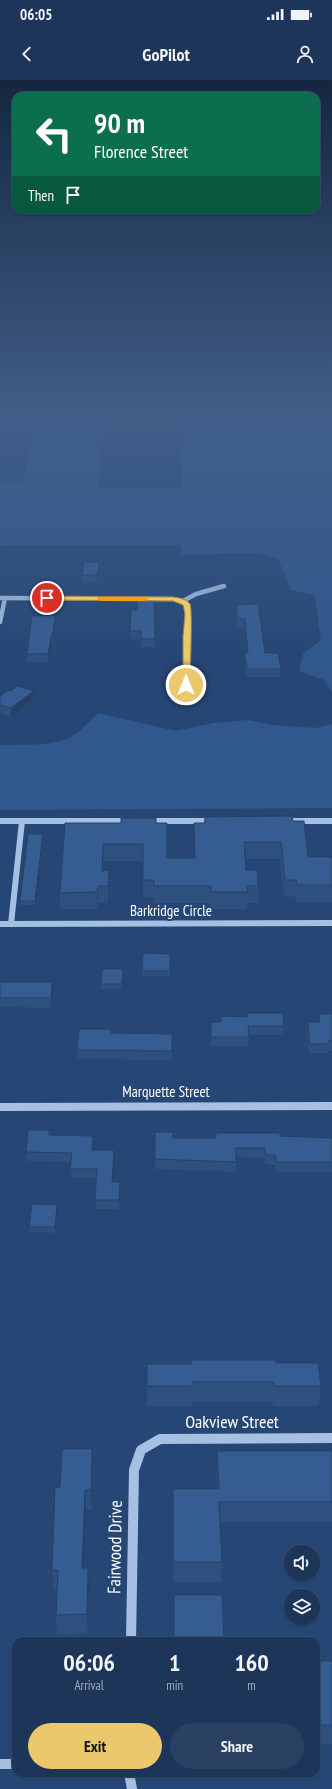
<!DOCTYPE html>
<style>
:root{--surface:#1c3558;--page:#294061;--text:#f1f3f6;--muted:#a0abba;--line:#3a506e;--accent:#eac86b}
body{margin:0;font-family:"PT Sans Narrow",sans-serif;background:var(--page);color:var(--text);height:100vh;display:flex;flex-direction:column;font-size:15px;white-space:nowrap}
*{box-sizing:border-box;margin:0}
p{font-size:13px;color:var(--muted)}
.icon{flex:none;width:22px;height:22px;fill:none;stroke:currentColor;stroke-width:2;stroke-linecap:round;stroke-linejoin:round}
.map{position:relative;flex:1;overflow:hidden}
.sheet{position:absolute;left:12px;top:1557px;width:308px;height:140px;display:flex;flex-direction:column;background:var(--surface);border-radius:12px;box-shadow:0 1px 3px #0004,0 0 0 1px var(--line)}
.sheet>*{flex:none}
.banner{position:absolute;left:12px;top:12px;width:308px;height:122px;border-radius:12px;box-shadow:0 1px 3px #0004,0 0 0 1px var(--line);background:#0b6e4f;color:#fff;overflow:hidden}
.fabs{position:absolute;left:284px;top:1465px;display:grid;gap:8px}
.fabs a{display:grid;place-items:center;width:36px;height:36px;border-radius:50%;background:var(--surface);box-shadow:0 1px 3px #0004,0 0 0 1px var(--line);font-size:20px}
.pin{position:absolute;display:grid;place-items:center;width:34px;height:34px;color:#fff;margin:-17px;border:2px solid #fff;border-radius:50%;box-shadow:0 1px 4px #0007}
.me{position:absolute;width:44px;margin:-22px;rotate:0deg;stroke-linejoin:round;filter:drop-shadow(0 0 3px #0008)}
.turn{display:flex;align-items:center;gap:14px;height:84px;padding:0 16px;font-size:18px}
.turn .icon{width:52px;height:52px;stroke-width:2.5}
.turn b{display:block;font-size:28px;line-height:34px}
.then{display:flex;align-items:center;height:38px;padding:0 16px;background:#0003;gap:8px;font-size:15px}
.eta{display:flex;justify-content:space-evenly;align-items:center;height:68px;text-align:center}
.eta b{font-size:24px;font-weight:600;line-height:28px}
.cta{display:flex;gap:8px;margin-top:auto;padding:8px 16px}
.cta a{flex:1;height:46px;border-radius:24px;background:var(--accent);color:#111;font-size:16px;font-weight:600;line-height:46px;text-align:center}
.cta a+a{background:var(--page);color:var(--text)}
.status{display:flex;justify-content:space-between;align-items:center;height:28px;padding:0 20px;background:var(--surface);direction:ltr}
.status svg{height:11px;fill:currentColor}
header{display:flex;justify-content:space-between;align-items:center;height:52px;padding:0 16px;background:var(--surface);font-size:18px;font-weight:600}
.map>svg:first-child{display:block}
</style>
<div class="status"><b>06:05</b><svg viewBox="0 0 49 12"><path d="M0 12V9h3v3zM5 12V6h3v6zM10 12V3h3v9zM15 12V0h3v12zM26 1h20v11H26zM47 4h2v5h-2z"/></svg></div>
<header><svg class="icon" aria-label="back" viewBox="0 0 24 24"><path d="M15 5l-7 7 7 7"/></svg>GoPilot<svg class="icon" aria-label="person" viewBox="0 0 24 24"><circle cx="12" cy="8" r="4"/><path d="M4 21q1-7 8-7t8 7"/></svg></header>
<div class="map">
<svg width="332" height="1709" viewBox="0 0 332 1709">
<rect width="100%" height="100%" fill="#264775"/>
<path fill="#30588d" d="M0,338H103L98,409L182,408V338H332V612L324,600L299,591L303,574L321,560L315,515L291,510L278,479L257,473L181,475V465L0,466V403H23L33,350L0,349Z
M98,633L176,651L213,643L248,640L272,645L316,648L332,644V728L0,730V665C19,665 51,666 69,658C79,653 89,642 98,633Z"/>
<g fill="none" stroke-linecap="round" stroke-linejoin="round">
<path stroke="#a6c0e2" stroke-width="4.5" d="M0,518L173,519L183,521
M183,521L187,524L186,562
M183,521L196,514L224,506
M0,542L5,518"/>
<path stroke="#a6c0e2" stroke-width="6" d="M186,561V605
M0,741H130
M148,741H214
M284,741H332
M0,844L332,843
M11,844L22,741"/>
<path stroke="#a6c0e2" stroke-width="8" d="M0,1027L332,1026"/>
<path stroke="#a6c0e2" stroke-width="10" d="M131,1561L134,1390L141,1370L160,1359L332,1358
M0,1684H16
M129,1693L132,1709"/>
</g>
<path fill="#2e507e" d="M99,489L97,503H83L82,495Z
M154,519L155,567H141V560L130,559V551L137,530Z
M258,524L265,573L281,589L280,597H247L244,582V573H247L245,547H238L236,533V525Z
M55,543L54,561H52L48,582H27V574Z
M0,616L34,619L11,637L0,633Z
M205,737L293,741L308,777H332V822H296L295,817L284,816L280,779H245L246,790L258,806V823H247V829H211L210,823H154V817H143V781H103V791L109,790V807L108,823H98V829H60V813L65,743H156L167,778H195L194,743H204Z
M43,754V759L36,825H20V821Z
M143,873L170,874V896H142Z
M123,894L122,909H101V904Z
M0,902H52L53,912L51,928L0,927Z
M319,934H332V971H328V973H309L307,951L308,942H318Z
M211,942L284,946L283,955H249L248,966H211Z
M112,953L172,954V980L78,979L77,970Z
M155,1052L173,1058H216L280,1056L332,1058V1092H275V1084H265V1078L236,1077V1092L155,1089Z
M50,1055L93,1056V1070H114L115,1079L113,1102L120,1111L119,1129H96V1098H71L70,1089L71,1082L27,1081L26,1072Z
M57,1125L58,1130L55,1153L29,1152V1147Z
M276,1283L321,1306L319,1326H273V1322H192V1326H147V1284Z
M92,1369V1430H86L84,1488L89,1508L88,1554L57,1555L56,1535L57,1510H53L52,1490L60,1407Z
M217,1371H332V1442H220L222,1482L221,1502H173V1409H217Z
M316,1581H332V1664H316Z"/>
<path fill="#264166" d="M99,482V489L97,503V495Z
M55,535V543L54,561L53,553Z
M52,553V561L48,582V574Z
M34,611V619L11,637V628Z
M43,754V759L36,825L35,821Z
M103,764V781L102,807V791Z
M109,790V807L108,823V806Z
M98,806V829L97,812Z
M52,902L53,912L51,928V918Z
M114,1070L115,1079L113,1111L112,1102Z
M57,1125L58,1130L55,1153V1147Z
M92,1369V1430L91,1410Z
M85,1410L86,1430L83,1508L82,1488Z
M88,1488L89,1508L88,1554L87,1534Z"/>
<path fill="#365d92" stroke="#264166" d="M84,482H99L97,495H82Z
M137,519H154L155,559H141V551H130L131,530H137Z
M258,524L265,573H278L281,589H247L244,573H248L245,539H238L236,525Z
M55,535L53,553H52L48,574H27L32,536Z
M17,606L34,611L11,628L0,625V616L8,610L11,611Z
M292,736L293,741H304L308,777H332V805H297L296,800H285L281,762H244L246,790H257L258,806H247L248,812H211V806H154V800H143V764H103L102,791L109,790L108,806H98L97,812L60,813L65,743H121V738H156V743H167V778H195L194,743H205V737Z
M28,754H43L35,821H20Z
M143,873L170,874V891H142Z
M102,889H123L122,904H101Z
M0,902H52L51,918H0Z
M247,933H283L284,946H248L249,957H211V942H221V936L247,937Z
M319,934H332V961H328V964H310L308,942H320Z
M79,949H111V953L172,954V971L77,970Z
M28,1050H49V1055L93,1056L92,1070H114L112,1102H120L119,1120H95L97,1089H70L72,1073L26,1072Z
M155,1052H173V1058H216V1053H280V1056L332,1058V1082H276V1075H265V1068H236V1082L155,1079Z
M32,1124L57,1125L55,1147H29Z
M191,1280H276V1283H318L321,1306H275L274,1302H192V1306H147V1284H191Z
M62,1369H92L91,1410H85L82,1488H88L87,1534L56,1535L58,1490H52L55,1408L60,1407Z
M217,1371H332V1422H219L222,1482H173V1409H219Z
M174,1515H222L224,1561H174Z
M316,1581H332V1645H316Z"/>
<linearGradient id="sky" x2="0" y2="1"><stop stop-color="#152740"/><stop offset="0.58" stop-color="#415e89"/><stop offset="1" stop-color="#415e89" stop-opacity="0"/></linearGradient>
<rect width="332" height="578" fill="url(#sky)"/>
<path fill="#eac86b" stroke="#988246" d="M47,516L173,517C178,518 186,518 190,524C193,529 190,594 190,605L186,607L183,605V556L185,534L183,525L173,521L44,520V517Z"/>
<path fill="#f59e0b" d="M98,517H145L149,519L145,521H101L97,519Z"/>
<g text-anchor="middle" stroke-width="4" stroke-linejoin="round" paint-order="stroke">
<g font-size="15" fill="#fff" stroke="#264775">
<text x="171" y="836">Barkridge Circle</text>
<text x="166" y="1017">Marquette Street</text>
</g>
<g font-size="18" fill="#fff" stroke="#264775">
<text x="232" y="1348">Oakview Street</text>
<text transform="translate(115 1467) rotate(-89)" y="6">Fairwood Drive</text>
</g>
</g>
</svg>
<div class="fabs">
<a><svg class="icon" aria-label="sound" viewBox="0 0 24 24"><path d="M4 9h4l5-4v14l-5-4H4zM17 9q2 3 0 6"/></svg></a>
<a><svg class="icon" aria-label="layers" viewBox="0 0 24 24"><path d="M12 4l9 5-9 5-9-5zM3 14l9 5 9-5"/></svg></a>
</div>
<div class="pin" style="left:47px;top:518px;background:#d93025"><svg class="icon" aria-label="arrive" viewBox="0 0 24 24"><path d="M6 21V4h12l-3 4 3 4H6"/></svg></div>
<svg class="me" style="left:186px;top:605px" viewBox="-20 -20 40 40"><circle r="17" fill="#eac86b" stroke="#fff" stroke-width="3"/><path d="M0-11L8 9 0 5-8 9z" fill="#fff"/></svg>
<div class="banner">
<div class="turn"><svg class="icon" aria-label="left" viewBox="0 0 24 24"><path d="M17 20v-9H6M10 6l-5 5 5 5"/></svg><div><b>90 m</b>Florence Street</div></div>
<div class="then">Then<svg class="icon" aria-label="arrive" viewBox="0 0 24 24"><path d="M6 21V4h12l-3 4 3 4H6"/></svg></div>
</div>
<section class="sheet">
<div class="eta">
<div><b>06:06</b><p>Arrival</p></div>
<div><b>1</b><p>min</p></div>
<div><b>160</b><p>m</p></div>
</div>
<div class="cta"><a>Exit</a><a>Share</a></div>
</section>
</div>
